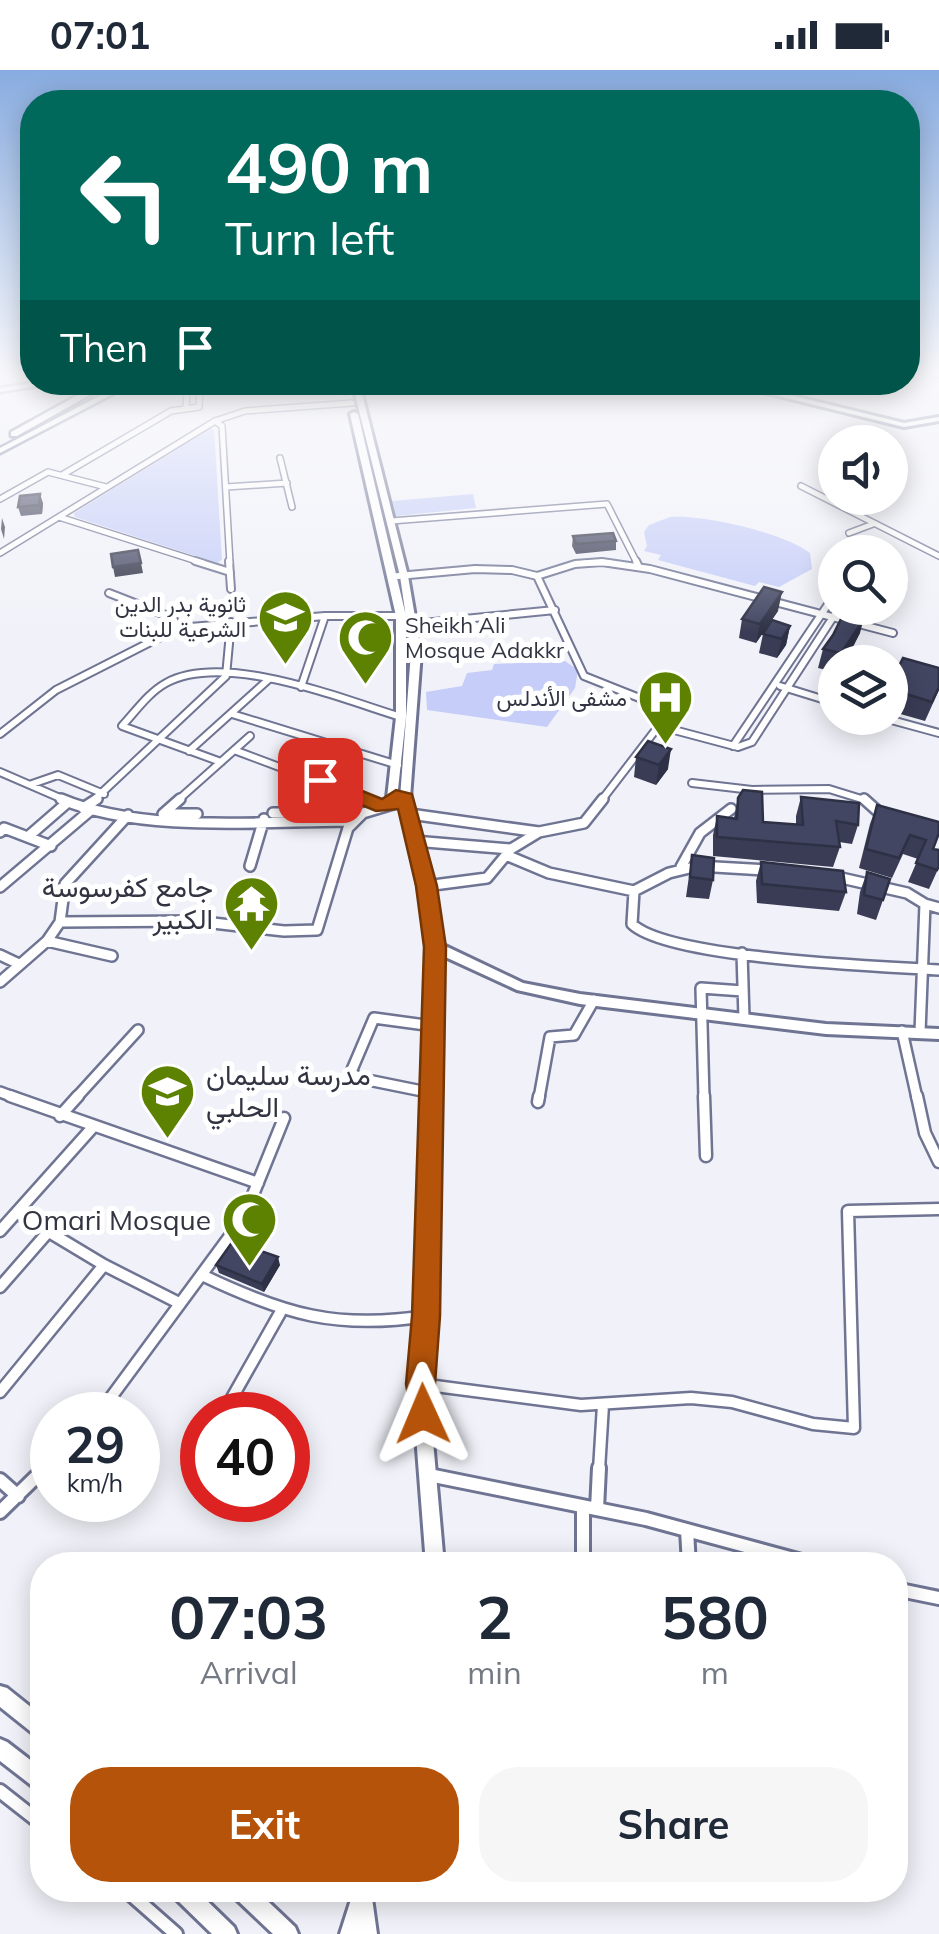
<!DOCTYPE html>
<meta charset="utf-8">
<style>
:root{--surface:#fff;--page:#f6f6f7;--text:#1f2937;--muted:#747a83;--accent:#b45309}
body{margin:0;font-family:Mulish,Vazirmatn,sans-serif;background:var(--page);color:var(--text);height:100vh;display:flex;flex-direction:column;font-size:38px;white-space:nowrap}
*{box-sizing:border-box;margin:0}
p{font-size:32px;color:var(--muted)}
.icon{flex:none;width:55px;height:55px;fill:none;stroke:currentColor;stroke-width:2;stroke-linecap:round;stroke-linejoin:round}
.map{position:relative;flex:1;overflow:hidden}
.sheet{position:absolute;left:30px;top:1482px;width:878px;height:350px;display:flex;flex-direction:column;background:var(--surface);border-radius:40px;box-shadow:0 5px 25px #0003}
.sheet>*{flex:none}
.top-card{position:absolute;left:20px;top:20px;width:900px;height:305px;border-radius:40px;box-shadow:0 5px 25px #0003;background:#00695c;color:#fff;overflow:hidden}
.buttons{position:absolute;left:818px;top:355px;display:grid;gap:20px}
.buttons a{display:grid;place-items:center;width:90px;height:90px;border-radius:50%;background:var(--surface);box-shadow:0 5px 25px #0003;font-size:50px}
.speed{position:absolute;left:30px;top:1322px;display:flex;gap:20px;font-size:50px;font-weight:700;text-align:center}
.speed>*{display:grid;place-content:center;width:130px;height:130px;border-radius:50%;background:var(--surface);box-shadow:0 5px 25px #0003;line-height:1}
.speed small{font-size:25px;font-weight:400}
.speed .limit{border:15px solid #d22;background:#fff;color:#111}
.pin{position:absolute;display:grid;place-items:center;width:85px;height:85px;color:#fff;margin:-42px;border-radius:20px;box-shadow:0 5px 15px #0006}
.me{position:absolute;width:110px;margin:-55px;rotate:359deg;stroke-linejoin:round;filter:drop-shadow(0 0 8px #0008)}
.turn{display:flex;align-items:center;gap:35px;height:210px;padding:0 40px;font-size:45px}
.turn .icon{width:130px;height:130px;stroke-width:2.5}
.turn b{display:block;font-size:70px;line-height:85px}
.then{display:flex;align-items:center;height:95px;padding:0 40px;background:#0003;gap:20px;font-size:38px}
.eta{display:flex;justify-content:space-evenly;align-items:center;height:170px;text-align:center}
.eta b{font-size:60px;font-weight:700;line-height:70px}
.primary-button{display:flex;gap:20px;margin-top:auto;padding:20px 40px}
.primary-button a{flex:1;height:115px;border-radius:40px;background:var(--accent);color:#fff;font-size:40px;font-weight:700;line-height:115px;text-align:center}
.primary-button a+a{background:var(--page);color:var(--text)}
.status{display:flex;justify-content:space-between;align-items:center;height:70px;padding:0 50px;background:var(--surface);direction:ltr}
.status svg{height:28px;fill:currentColor}
.map>svg:first-child{display:block}
</style>
<div class="status"><b>07:01</b><svg viewBox="0 0 49 12"><path d="M0 12V9h3v3zM5 12V6h3v6zM10 12V3h3v9zM15 12V0h3v12zM26 1h20v11H26zM47 4h2v5h-2z"/></svg></div>
<div class="map">
<svg width="939" height="1864" viewBox="0 0 939 1864">
<rect width="100%" height="100%" fill="#f1f2f9"/>
<path fill="#c5cdf8" d="M210,359H214L222,490L217,493L75,447L74,443Z
M473,424L476,438L396,446L392,431Z
M670,447C703,444 784,463 810,483L812,499L779,517L759,512L755,516L658,490L661,485L644,481L647,476L644,462L649,455Z
M565,591L578,600L575,618L547,657L427,640L426,622L462,616L467,603L492,600L494,594Z"/>
<g fill="none" stroke-linecap="round" stroke-linejoin="round">
<defs>
<path id="street-far4" d="M215,351L222,356L230,493
M280,388L292,437
M62,405L171,341L199,337L200,319H187L186,338
M801,416L939,486
M226,417L287,413
M0,429L48,402L106,417
M59,447L203,493
M391,451L607,434L637,493
M849,463L873,454
M0,483L215,351L245,341L352,333
M584,493H611"/>
<path id="street-far3" d="M195,491L230,502
M229,491L231,519
M636,491L639,497
M398,506L475,499L512,500L537,506L575,494L602,492L650,499L893,563
M537,506L584,606L657,635L674,660L738,677L752,672L839,538
M109,523L173,548L178,558
M413,554L555,540
M780,616L835,633
M301,617L325,546
M232,644L398,695
M884,648L939,663
M0,664L56,620L178,558L325,546H407
M733,676L835,524
M234,680L370,731
M189,681L269,609
M221,692L122,656C136,641 148,623 166,613C224,581 342,629 401,647
M288,698L315,671
M0,702L67,731
M692,713L752,720L829,719L868,731
M32,714L58,705L104,724
M93,731L226,606L231,552
M177,731L250,666
M601,731L664,649"/>
<path id="street-far2" d="M61,729C144,764 264,751 353,751
M363,729L383,736
M864,729L883,746
M83,738L97,729
M273,743H363L393,734
M163,744L180,729
M165,744H197
M410,744L539,762L584,753L603,729
M0,762L4,758L51,776
M30,765L68,732
M414,771L511,779
M506,785L549,803L634,821L669,803L698,796L766,800
M250,796L264,749
M681,797L700,763L731,739
M837,807L907,823L925,834L920,962
M426,816L487,808L511,779L539,762
M0,817L92,739
M634,821L632,854C669,889 880,896 939,900
M925,834L939,838
M60,852L195,851L284,861L317,860L348,758L363,743
M47,871L112,886
M742,883L744,948
M0,885L19,894
M0,912L47,871L60,852L65,814L128,745
M902,961L917,1028
M0,1022L16,1028
M432,1023L358,1008L351,1002L374,948L433,956
M76,1028L138,960
M539,1028L550,967L574,965L594,930
M704,1028L701,918L743,921"/>
<path id="street-far1" d="M10,1026L258,1113
M704,1026L706,1086
M917,1026L925,1063L939,1092
M538,1032L539,1026
M60,1046L78,1026
M19,1144L104,1195L179,1233
M0,1161L93,1057
M204,1206C284,1244 337,1260 426,1246
M0,1217L49,1161
M420,1314L581,1335L691,1328L732,1332L813,1354L854,1358L848,1141L939,1139
M0,1322L104,1195
M228,1335L280,1243
M98,1345L244,1147L284,1048
M43,1400L52,1391
M599,1400L603,1335"/>
<path id="street" d="M429,1405L646,1449L816,1495
M0,1410L18,1426
M583,1437V1495
M597,1439L599,1398
M0,1442L45,1398
M687,1460L689,1495
M895,1519L939,1528
M0,1721L42,1754
M126,1820L176,1864"/>
<path id="secondary" d="M352,312H359L408,506L421,582L410,728L406,731L415,744L441,874L523,913L580,924L826,954L939,959V969L826,964L580,934L517,920L441,885L434,1246L428,1314L444,1495H426L412,1314L418,1246L429,877L405,744L399,734L403,731L400,728L411,582L400,506Z
M722,312H736L904,353L939,347V351L904,357Z
M354,342L358,344L406,546V647L397,728L392,731L387,728L396,647V546L350,344Z
M0,1616L7,1618L42,1646V1667L35,1665L0,1637Z
M0,1669L7,1672L42,1699V1721L35,1718L0,1691Z
M171,1820H196L234,1857L237,1864H212L174,1827Z
M231,1820H256L295,1857L298,1864H273L234,1827Z
M354,1820H374L372,1828L377,1864H340Z"/>
<path id="primary" d="M38,312H61L0,322V318Z
M86,312L96,313L93,323L17,366H11V362L87,320L89,316Z
M126,312H136L0,383V378Z"/>
<path id="highway" d="M926,302H939V307L928,304Z"/>
</defs>
<use href="#street-far4" stroke="#6f7493" stroke-width="8"/>
<use href="#street-far3" stroke="#6f7493" stroke-width="10"/>
<use href="#street-far2" stroke="#6f7493" stroke-width="14"/>
<use href="#street-far1" stroke="#6f7493" stroke-width="15"/>
<use href="#street" stroke="#6f7493" stroke-width="18"/>
<use href="#secondary" stroke="#6f7493" stroke-width="6"/>
<use href="#primary" stroke="#6f7493" stroke-width="5"/>
<use href="#highway" stroke="#6f7493" stroke-width="4"/>
<use href="#street-far4" stroke="#fff" stroke-width="5"/>
<use href="#street-far3" stroke="#fff" stroke-width="6"/>
<use href="#street-far2" stroke="#fff" stroke-width="9"/>
<use href="#street-far1" stroke="#fff" stroke-width="10"/>
<use href="#street" stroke="#fff" stroke-width="12"/>
<use href="#secondary" fill="#fff" fill-rule="evenodd"/>
<use href="#primary" fill="#fff" fill-rule="evenodd"/>
<use href="#highway" fill="#fff" fill-rule="evenodd"/>
</g>
<path fill="#393c54" d="M43,433L42,444L21,446L18,437Z
M573,466L616,471V480L576,484L572,476Z
M778,541L756,573L739,568L742,549Z
M790,556L786,575L777,588L759,583L763,564Z
M860,563L843,592H835V602L818,598L823,579Z
M890,605L939,620L925,651L890,641Z
M636,687L668,699L656,715L634,707Z
M801,727L858,755L852,774L839,772L840,777L833,797L713,786V765L717,746L734,748L738,728L763,752L796,754V746Z
M877,735L939,752L933,779L939,797L929,819L908,812L918,789L903,784L892,808L859,798L870,754Z
M692,785L713,810L709,829L686,827Z
M761,792L846,822L839,841L757,833L756,811Z
M867,802L883,830L876,850L857,844L860,822Z
M216,1195H280L264,1222L219,1203Z"/>
<path fill="#2e3145" d="M40,424L43,433L42,444L39,435Z
M2,448L5,457L4,469L1,459Z
M141,493L143,503L115,507L113,497Z
M782,522L778,541L756,573L760,554Z
M865,544L860,563L853,577L843,592H839L841,583Z
M790,556L786,575L777,588L782,569Z
M671,679L668,699L656,715L659,695Z
M278,1187L280,1195L264,1222L262,1214Z"/>
<path fill="#424662" stroke="#2e3145" stroke-width="2.5" d="M40,424L39,435L18,437L20,426Z
M613,463L616,471L576,474L573,466Z
M138,480L141,493L113,497L111,484Z
M764,517L782,522L760,554L742,549Z
M846,539L865,544L858,558L841,583L823,579L833,565Z
M772,550L790,556L782,569L763,564Z
M903,588L939,598V617L932,632L890,619V605L894,606Z
M648,671L671,679L659,695L636,687Z
M743,720L762,722L763,752L803,755L801,727L859,733L858,755L836,751L840,777L717,767V746L737,749L738,728Z
M877,735L939,752V763L933,779L939,780V796L937,800L916,793L926,770L910,765L899,788L866,779Z
M692,785L714,788L713,810L690,807Z
M761,792L843,801L846,822L762,814Z
M867,802L890,809L883,830L864,825Z
M233,1171L278,1187L262,1214L216,1195Z"/>
<linearGradient id="sky" x2="0" y2="1"><stop stop-color="#88ace0"/><stop offset="0.54" stop-color="#f9f9fc"/><stop offset="1" stop-color="#f9f9fc" stop-opacity="0"/></linearGradient>
<rect width="939" height="563" fill="url(#sky)"/>
<path fill="#b45309" stroke="#753606" stroke-width="2.5" d="M320,704L382,729L396,720L412,724L437,816L446,877L440,1246L435,1314L438,1344L433,1354L423,1359L413,1354L406,1314L412,1246L424,877L416,816L398,739L376,741L313,715L310,710Z"/>
<defs>
<symbol id="school-pin" viewBox="-11 -11 22 30"><path d="M0 17L-7.5 6A9.5 9.5 0 1 1 7.5 6Z" fill="#5d8201" stroke="#fff"/><path d="M0-5L7-2L0 1L-7-2ZM-4 1L0 2.5L4 1V4Q0 6-4 4Z" fill="#fff"/></symbol>
<symbol id="mosque-pin" viewBox="-11 -11 22 30"><path d="M0 17L-7.5 6A9.5 9.5 0 1 1 7.5 6Z" fill="#5d8201" stroke="#fff"/><path d="M3.5-4.9A6 6 0 1 0 3.5 4.9A5 5 0 1 1 3.5-4.9Z" fill="#fff"/></symbol>
<symbol id="hospital-pin" viewBox="-11 -11 22 30"><path d="M0 17L-7.5 6A9.5 9.5 0 1 1 7.5 6Z" fill="#5d8201" stroke="#fff"/><path d="M-5-5h3v3.5h4V-5h3V5h-3V1.5h-4V5h-3Z" fill="#fff"/></symbol>
<symbol id="temple-pin" viewBox="-11 -11 22 30"><path d="M0 17L-7.5 6A9.5 9.5 0 1 1 7.5 6Z" fill="#5d8201" stroke="#fff"/><path d="M0-6L5-2H3V0L6.5 2.5H4V6H1.5V3h-3V6H-4V2.5H-6.5L-3 0V-2H-5Z" fill="#fff"/></symbol>
</defs>
<g fill-rule="evenodd">
<use href="#school-pin" x="254" y="516" width="63" height="86"/>
<use href="#mosque-pin" x="334" y="536" width="63" height="86"/>
<use href="#hospital-pin" x="634" y="596" width="63" height="86"/>
<use href="#temple-pin" x="220" y="802" width="63" height="86"/>
<use href="#school-pin" x="136" y="990" width="63" height="86"/>
<use href="#mosque-pin" x="218" y="1118" width="63" height="86"/>
</g>
<g text-anchor="middle" stroke-width="10" stroke-linejoin="round" paint-order="stroke">
<g font-size="22" fill="#323442" stroke="#fff" text-anchor="end">
<text x="246" y="542">ثانوية بدر الدين<tspan x="246" dy="25">الشرعية للبنات</tspan></text>
<text x="405" y="563" text-anchor="start">Sheikh Ali<tspan x="405" dy="25">Mosque Adakkr</tspan></text>
<text x="627" y="636">مشفى الأندلس</text>
</g>
<g font-size="28" fill="#323442" stroke="#fff" text-anchor="end">
<text x="213" y="827">جامع كفرسوسة<tspan x="213" dy="32">الكبير</tspan></text>
<text x="206" y="1015" text-anchor="start">مدرسة سليمان<tspan x="206" dy="32">الحلبي</tspan></text>
<text x="211" y="1160">Omari Mosque</text>
</g>
</g>
</svg>
<div class="buttons">
<a><svg class="icon" aria-label="sound" viewBox="0 0 24 24"><path d="M4 9h4l5-4v14l-5-4H4zM17 9q2 3 0 6"/></svg></a>
<a><svg class="icon" aria-label="search" viewBox="0 0 24 24"><circle cx="10" cy="10" r="6"/><path d="M15 15l6 6"/></svg></a>
<a><svg class="icon" aria-label="layers" viewBox="0 0 24 24"><path d="M12 4l9 5-9 5-9-5zM3 14l9 5 9-5"/></svg></a>
</div>
<div class="speed"><div>29<small>km/h</small></div><div class="limit">40</div></div>
<div class="pin" style="left:320px;top:710px;background:#d93025"><svg class="icon" aria-label="arrive" viewBox="0 0 24 24"><path d="M6 21V4h12l-3 4 3 4H6"/></svg></div>
<svg class="me" style="left:423px;top:1344px" viewBox="-20 -20 40 40"><path d="M0-17L14 15 0 8-14 15z" fill="#b45309" stroke="#fff" stroke-width="4"/></svg>
<div class="top-card">
<div class="turn"><svg class="icon" aria-label="left" viewBox="0 0 24 24"><path d="M17 20v-9H6M10 6l-5 5 5 5"/></svg><div><b>490 m</b>Turn left</div></div>
<div class="then">Then<svg class="icon" aria-label="arrive" viewBox="0 0 24 24"><path d="M6 21V4h12l-3 4 3 4H6"/></svg></div>
</div>
<section class="sheet">
<div class="eta">
<div><b>07:03</b><p>Arrival</p></div>
<div><b>2</b><p>min</p></div>
<div><b>580</b><p>m</p></div>
</div>
<div class="primary-button"><a>Exit</a><a>Share</a></div>
</section>
</div>
